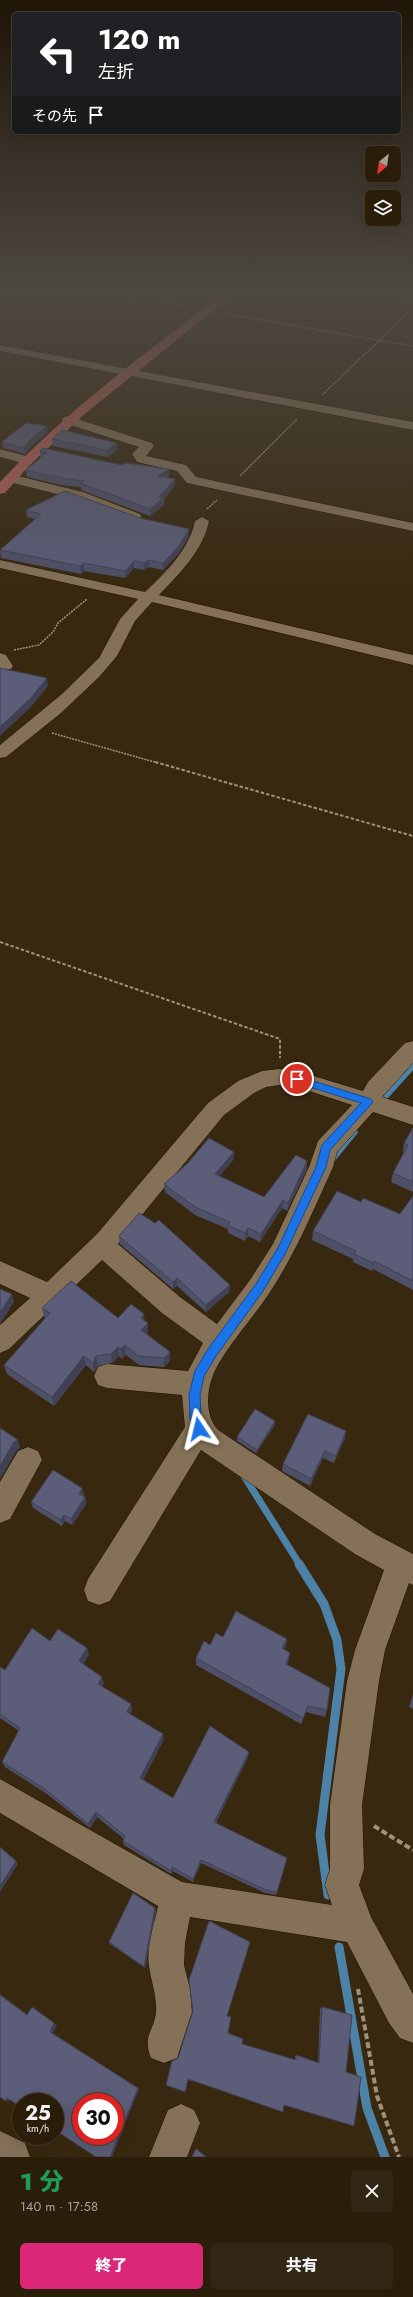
<!DOCTYPE html>
<html lang="ja">
<meta charset="utf-8">
<style>
:root{--surface:#2a1e0b;--page:#322714;--text:#f1f3f6;--muted:#a5a29d;--line:#463c2c;--accent:#db2777}
body{margin:0;font-family:Jost,"Noto Sans JP",sans-serif;background:var(--page);color:var(--text);height:100vh;display:flex;flex-direction:column;font-size:15px;white-space:nowrap}
*{box-sizing:border-box;margin:0}
p{font-size:13px;color:var(--muted)}
.icon{flex:none;width:22px;height:22px;fill:none;stroke:currentColor;stroke-width:2;stroke-linecap:round;stroke-linejoin:round}
.map{position:relative;height:2157px;overflow:hidden}
.side{display:flex;flex-direction:column;background:var(--surface);flex:1}
.side>*{flex:none}
.banner{position:absolute;left:12px;top:12px;width:389px;height:122px;border-radius:6px;box-shadow:0 4px 16px #0002,0 0 0 1px var(--line);background:#202124;color:#fff;overflow:hidden}
.needle{width:26px;rotate:209deg}
.fabs{position:absolute;left:365px;top:146px;display:grid;gap:8px}
.fabs a{display:grid;place-items:center;width:36px;height:36px;border-radius:6px;background:var(--surface);box-shadow:0 4px 16px #0002,0 0 0 1px var(--line);font-size:20px}
.speed{position:absolute;left:12px;top:2093px;display:flex;gap:8px;font-size:20px;font-weight:700;text-align:center}
.speed>*{display:grid;place-content:center;width:52px;height:52px;border-radius:50%;background:var(--surface);box-shadow:0 4px 16px #0002,0 0 0 1px var(--line);line-height:1}
.speed small{font-size:10px;font-weight:400}
.speed .limit{border:6px solid #d22;background:#fff;color:#111}
.pin{position:absolute;display:grid;place-items:center;width:34px;height:34px;color:#fff;margin:-17px;border:2px solid #fff;border-radius:50%;box-shadow:0 1px 4px #0007}
.me{position:absolute;width:44px;margin:-22px;rotate:350deg;stroke-linejoin:round;filter:drop-shadow(0 0 3px #0008)}
.turn{display:flex;align-items:center;gap:14px;height:84px;padding:0 20px;font-size:18px}
.turn .icon{width:52px;height:52px;stroke-width:2.5}
.turn b{display:block;font-size:28px;line-height:34px}
.then{display:flex;align-items:center;height:38px;padding:0 20px;background:#0003;gap:8px;font-size:15px}
.round{display:grid;place-items:center;flex:none;width:42px;height:42px;border-radius:6px;background:var(--page)}
.headline{display:flex;align-items:center;justify-content:space-between;height:68px;padding:0 20px}
h1{font-size:24px;font-weight:800;line-height:30px;color:#1e9e55}
.button{display:flex;gap:8px;margin-top:auto;padding:8px 20px}
.button a{flex:1;height:46px;border-radius:6px;background:var(--accent);color:#fff;font-size:16px;font-weight:800;line-height:46px;text-align:center}
.button a+a{background:var(--page);color:var(--text)}
.map>svg:first-child{display:block}
</style>
<div class="map">
<svg width="413" height="2157" viewBox="0 0 413 2157">
<rect width="100%" height="100%" fill="#38280f"/>
<g fill="none" stroke-linecap="round" stroke-linejoin="round">
<path stroke="#4c82a6" stroke-width="3" d="M403,291L413,294"/>
<path stroke="#4c82a6" stroke-width="5.5" d="M380,1103L413,1066"/>
<path stroke="#4c82a6" stroke-width="7" d="M332,1159L354,1132
M244,1476L300,1565"/>
<path stroke="#4c82a6" stroke-width="9" d="M299,1564L324,1604L337,1640L341,1669L320,1835L328,1895
M339,1947L367,2108L385,2157"/>
<defs>
<path id="minor" d="M388,291L413,293V299L389,293Z
M0,345L413,422V430L0,351Z
M68,416L152,443L154,446L146,456L186,465L196,477L413,523V531L187,483L177,471L137,462L132,454L139,447L64,423L62,420L64,417Z
M0,449L30,457L32,460L26,464L0,457Z
M10,474L83,492L140,514L142,517L135,521L130,520L73,498L5,481L4,478Z
M202,517L209,521C203,551 179,574 159,595L413,655V665L152,602L135,621L117,656L99,677L61,713L6,757L0,758V745L62,694L99,658L120,619L138,599L0,568V560L145,592C166,572 189,550 195,521Z
M0,653L6,655L13,666L11,669H0Z
M413,1041V1063L382,1097L413,1107V1125L373,1112L337,1152L333,1167C313,1211 295,1255 268,1295C253,1318 220,1354 212,1378C206,1395 206,1417 218,1430L375,1534L413,1554V1585L409,1583L385,1650L379,1681L362,1805L364,1869L359,1885L371,1917L413,1994V2043L400,2038L389,2023L347,1942L190,1917L185,1943L184,1965L190,1989L192,2012L177,2058L164,2063L151,2058C142,2035 154,2032 156,2012C157,1996 151,1981 149,1966C146,1947 154,1925 158,1906L0,1813V1779L182,1882L332,1905L325,1885L330,1869V1805L347,1681L355,1650L384,1570L355,1554L201,1450L110,1601L99,1605L88,1601L84,1590L88,1579L185,1427L182,1395L107,1388L98,1385L94,1376L98,1367L107,1364L188,1371L203,1343L162,1313L102,1260L9,1349L0,1353V1325L30,1298L0,1284V1261L47,1282L97,1234L208,1103L238,1081L262,1071L279,1069L297,1071L363,1091L368,1082L405,1043ZM279,1085L297,1087L352,1105L318,1141L309,1167L273,1244L250,1280L217,1324L180,1297L118,1244L224,1115L254,1093L266,1087Z
M28,1447L38,1451L42,1460L10,1519L0,1523V1482L18,1451Z
M181,2104L194,2110L200,2123L187,2157H149L168,2110Z
M0,2131L25,2143L30,2157H0Z"/>
<path id="major" d="M226,291H238L86,413L30,465L5,493L0,494V482C68,409 148,351 226,291Z"/>
</defs>
<use href="#minor" stroke="#1f1000" stroke-width="1"/>
<use href="#major" stroke="#1f1000" stroke-width="1"/>
<path stroke="#9e917e" stroke-width="1.5" stroke-dasharray="2 1" stroke-linecap="butt" d="M98,291L188,307
M226,314L413,346
M322,395L411,310
M240,476L297,419
M207,509L217,500
M14,650L39,645L53,632L58,623L87,599
M52,733L158,763"/>
<path stroke="#9e917e" stroke-width="2" stroke-dasharray="3.5 2" stroke-linecap="butt" d="M155,762L413,836
M0,942L280,1039V1058"/>
<path stroke="#9e917e" stroke-width="4" stroke-dasharray="6 3" stroke-linecap="butt" d="M374,1826L413,1850
M358,1989L377,2096L399,2157"/>
<use href="#minor" fill="#847157" fill-rule="evenodd"/>
<use href="#major" fill="#b26057" fill-rule="evenodd"/>
</g>
<path fill="#4e5068" d="M48,433L33,444L25,454L3,448L2,442Z
M52,439L117,450L108,457L53,446Z
M40,451L121,465L169,469V475L166,478L175,479V486L164,499V505L150,516L81,490V487L61,485L27,477L26,470L40,458Z
M26,510L189,536L179,553L163,570L149,567L144,570L134,568L125,578L84,571L81,574L1,558L0,550L35,519L27,517Z
M413,1128V1192L391,1182L393,1173L404,1153L403,1152L404,1143Z
M234,1152V1159L219,1176L264,1197L307,1161V1169L287,1211L282,1208L260,1242L248,1236L245,1241L228,1233V1229L195,1215L165,1192L164,1184Z
M413,1196V1290L373,1269L372,1271L353,1262V1259L312,1240L313,1231L361,1202L400,1214Z
M119,1236L230,1285L229,1292L206,1312L177,1286L173,1289L120,1244Z
M42,1308L145,1321L148,1333L147,1334L170,1352V1361L164,1367L139,1365L126,1355L122,1359L119,1356L112,1363L98,1366L94,1372L86,1365L54,1406L7,1374L4,1365L45,1318L44,1317Z
M275,1421V1425L256,1453L237,1441V1437Z
M345,1438L334,1463L323,1458L310,1486L282,1471L283,1464Z
M82,1488L84,1495L83,1496L85,1497L86,1504L72,1525L65,1521L62,1526L33,1508L31,1502Z
M223,1637L287,1639L286,1646L284,1649L289,1660L287,1665L327,1710L325,1717L306,1712L301,1724L196,1665V1658Z
M50,1641L89,1654L83,1664L104,1683L102,1686L131,1704L132,1710L130,1714L164,1739L143,1780L173,1798L248,1757L216,1823L287,1858L276,1895L265,1893L201,1863L193,1882L173,1871L171,1874L124,1845L123,1841L124,1839L97,1817L90,1828L47,1794L5,1767L2,1762L19,1731L0,1718V1667L5,1670Z
M413,1694V1709L409,1707Z
M155,1908L156,1910L145,1968L110,1944L109,1942Z
M322,2007L346,2072L354,2126L284,2105L188,2080L185,2092L166,2085L178,2058L227,2016L228,2033L242,2044L295,2060V2056L296,2055L318,2063L320,2009Z"/>
<path fill="#404155" d="M47,426L48,433L33,444L25,454L24,448L32,438Z
M117,443V450L108,457L107,450Z
M169,469V475L158,483V476Z
M175,479V486L163,499L164,505L150,516V509L159,497Z
M189,529V536L179,553L163,570V563Z
M149,560V567L144,570V563Z
M134,561V568L125,578V571Z
M84,563V571L81,574L80,566Z
M47,678L48,686L31,707L0,736V727Z
M234,1152V1159L215,1182V1174Z
M307,1161V1169L287,1211L288,1203Z
M283,1200L282,1208L260,1242L261,1234Z
M248,1228V1236L245,1241V1233Z
M374,1261L373,1269L372,1271L373,1263Z
M177,1278V1286L173,1289V1282Z
M230,1285L229,1292L206,1312V1305Z
M12,1294L14,1302L0,1324V1313Z
M144,1314L145,1324L141,1318Z
M148,1323V1333L142,1339L141,1330Z
M125,1345L126,1355L122,1359L121,1349Z
M118,1347L119,1356L112,1363L111,1354Z
M170,1352V1361L164,1367V1358Z
M84,1356L86,1365L54,1406L52,1397Z
M96,1356L98,1366L94,1372L93,1363Z
M275,1421V1425L256,1453L257,1450Z
M346,1431L345,1438L334,1463L336,1456Z
M18,1440L20,1448L17,1450L0,1479V1466L14,1442Z
M325,1451L323,1458L310,1486L311,1479Z
M82,1488L84,1495L80,1500L79,1494Z
M85,1497L86,1504L72,1525L71,1519Z
M64,1515L65,1521L62,1526L61,1520Z
M287,1639L286,1646L281,1656L282,1648Z
M87,1648L89,1654L81,1668L79,1661Z
M290,1653L289,1660L284,1671L286,1664Z
M102,1677L104,1683L99,1690L98,1684Z
M131,1704L132,1710L128,1718L127,1712Z
M163,1734L164,1739L141,1783L140,1778Z
M249,1752L248,1757L214,1826V1822Z
M96,1812L97,1817L90,1828L88,1824Z
M201,1860V1863L193,1882V1879Z
M16,1861L18,1864L0,1892V1886Z
M172,1867L173,1871L171,1874V1871Z
M155,1908L156,1910L145,1968L144,1967Z
M0,1994L31,2017L27,2015L0,1995Z
M32,2007L57,2025L53,2033L139,2089L112,2157H110L50,2032Z
M7,2098H11L9,2101H6Z
M196,2148L207,2157H206L196,2149Z"/>
<path fill="#5b5d79" stroke="#404155" fill-rule="evenodd" d="M27,423L47,426L32,438L24,448L2,442L18,429Z
M62,430L117,443L107,450L52,439Z
M43,448L121,465L125,463L169,469L158,476L175,479L159,497L163,498L150,509L80,483L84,481L61,478L26,470L47,452L40,451Z
M65,491L140,518L189,529L179,546L163,563L149,560L144,563L134,561L125,571L84,563L80,566L0,550L41,514L26,510Z
M0,668L47,678L30,699L0,727Z
M413,1128V1182L393,1173L408,1145L404,1143Z
M209,1138L234,1152L215,1174L264,1197L296,1155L307,1161L288,1203L283,1200L261,1234L248,1228L245,1233L228,1225L230,1222L195,1207L164,1184L188,1163Z
M337,1191L361,1202L363,1198L400,1214L413,1196V1281L374,1261L373,1263L354,1254L356,1251L313,1231Z
M139,1213L155,1223L159,1220L230,1285L206,1305L177,1278L173,1282L119,1236Z
M71,1281L118,1318L131,1304L144,1314L141,1318L148,1323L141,1330L170,1352L164,1358L138,1356L125,1345L121,1349L118,1347L111,1354L96,1356L93,1363L84,1356L52,1397L4,1365L50,1313L42,1308Z
M0,1289L12,1294L0,1313Z
M255,1409L275,1421L257,1450L237,1437Z
M308,1414L346,1431L336,1456L325,1451L311,1479L283,1464Z
M0,1428L18,1440L14,1442L0,1466Z
M53,1470L82,1488L79,1494L85,1497L71,1519L64,1515L61,1520L31,1502Z
M236,1611L287,1639L282,1648L290,1653L286,1664L330,1688L327,1710L308,1706L303,1718L196,1658L204,1641L210,1645L216,1633L223,1637Z
M32,1628L50,1641L58,1629L87,1648L79,1661L102,1677L98,1684L131,1704L127,1712L163,1734L140,1778L173,1798L210,1726L249,1752L214,1822L287,1858L277,1892L266,1890L201,1860L193,1879L172,1867L171,1871L123,1841L125,1836L96,1812L88,1824L45,1789L2,1762L20,1728L0,1714V1667L5,1670Z
M0,1847L16,1861L0,1886Z
M133,1893L155,1908L144,1967L109,1942Z
M209,1921L250,1942L227,2016L231,2017L228,2033L243,2039L242,2044L296,2060V2055L319,2063L322,2007L352,2015L346,2072L361,2077L354,2126L284,2105L283,2112L188,2079L185,2092L166,2085L172,2061L178,2058L193,2011L189,1980Z
M0,1995L27,2015L32,2007L54,2023L50,2032L138,2088L110,2157H96L55,2130V2102H21V2107L7,2098L6,2101L0,2097ZM81,2102H115V2136H81Z
M196,2149L206,2157H192Z"/>
<linearGradient id="sky" x2="0" y2="1"><stop stop-color="#1f1608"/><stop offset="0.49" stop-color="#4d4842"/><stop offset="1" stop-color="#4d4842" stop-opacity="0"/></linearGradient>
<rect width="413" height="593" fill="url(#sky)"/>
<path fill="#1a73e8" stroke="#114b97" d="M297,1076L371,1099L373,1102L330,1150L326,1167L285,1254L263,1291L216,1356L204,1376L200,1395L201,1418L204,1429L203,1432L199,1434L195,1432L190,1418L189,1395L195,1371L208,1349L256,1284L278,1248L316,1167L322,1145L361,1103L294,1082V1077Z"/>
</svg>
<div class="fabs">
<a><svg class="needle" viewBox="-14 -14 28 28"><path d="M0-13l5 13h-10z" fill="#e53935"/><path d="M0 13l5-13h-10z" fill="#a5a29d"/></svg></a>
<a><svg class="icon" aria-label="layers" viewBox="0 0 24 24"><path d="M12 4l9 5-9 5-9-5zM3 14l9 5 9-5"/></svg></a>
</div>
<div class="speed"><div>25<small>km/h</small></div><div class="limit">30</div></div>
<div class="pin" style="left:297px;top:1079px;background:#d93025"><svg class="icon" aria-label="arrive" viewBox="0 0 24 24"><path d="M6 21V4h12l-3 4 3 4H6"/></svg></div>
<svg class="me" style="left:199px;top:1429px" viewBox="-20 -20 40 40"><path d="M0-17L14 15 0 8-14 15z" fill="#1a73e8" stroke="#fff" stroke-width="4"/></svg>
<div class="banner">
<div class="turn"><svg class="icon" aria-label="left" viewBox="0 0 24 24"><path d="M17 20v-9H6M10 6l-5 5 5 5"/></svg><div><b>120 m</b>左折</div></div>
<div class="then">その先<svg class="icon" aria-label="arrive" viewBox="0 0 24 24"><path d="M6 21V4h12l-3 4 3 4H6"/></svg></div>
</div>
</div>
<section class="side">
<div class="headline"><div><h1>1 分</h1><p>140 m · 17:58</p></div><a class="round"><svg class="icon" aria-label="close" viewBox="0 0 24 24"><path d="M6 6l12 12M18 6L6 18"/></svg></a></div>
<div class="button"><a>終了</a><a>共有</a></div>
</section>
